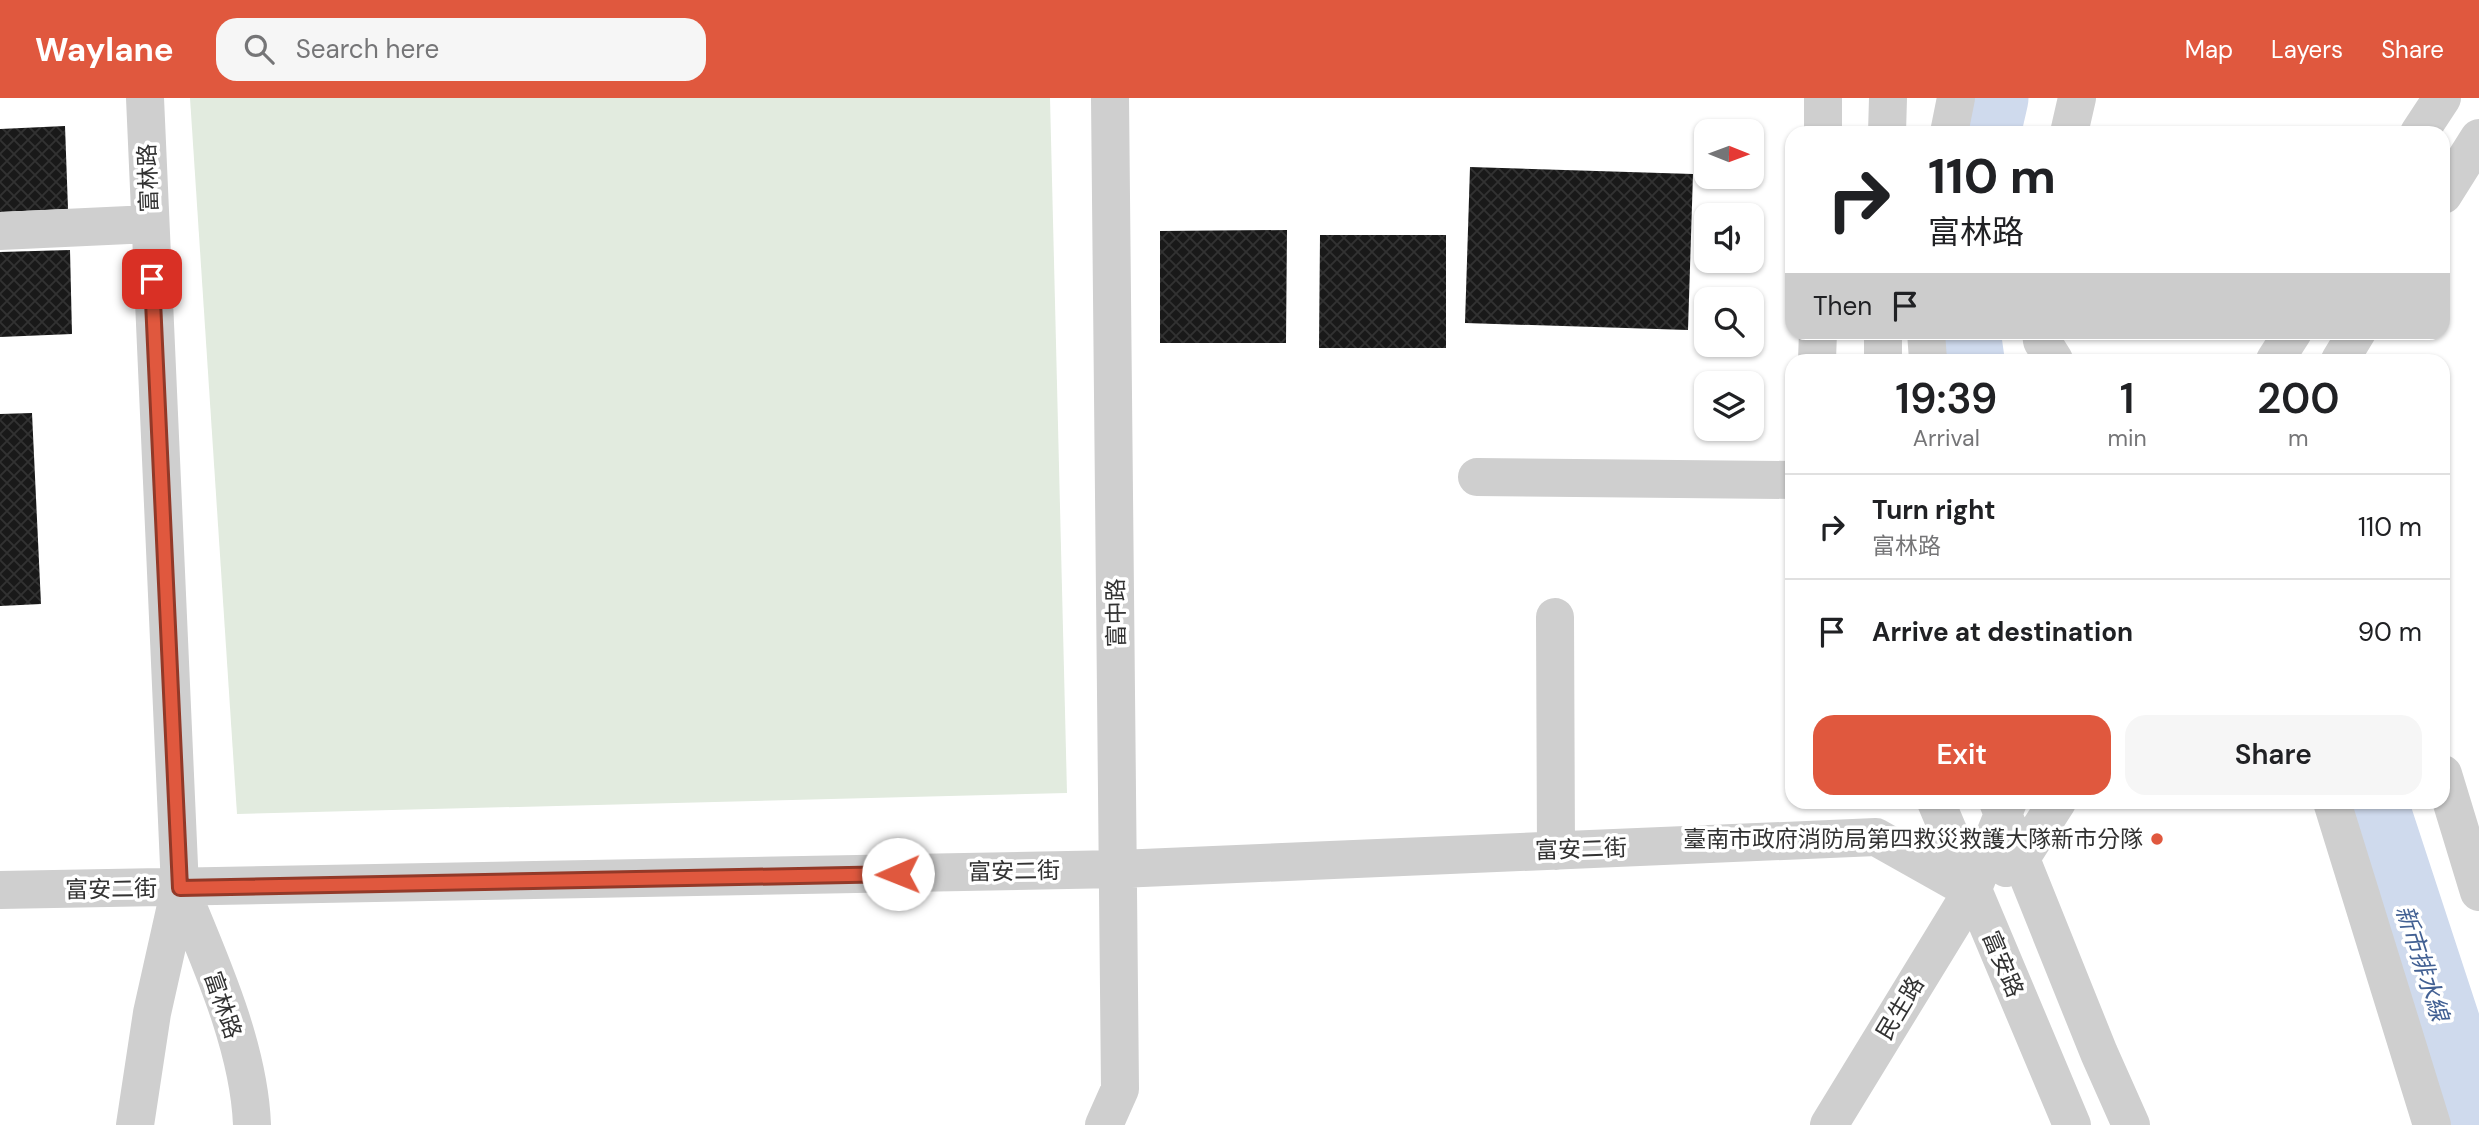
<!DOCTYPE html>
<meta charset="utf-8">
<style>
:root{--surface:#fff;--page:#f6f6f6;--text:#202124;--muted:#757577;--line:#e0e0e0;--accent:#e0583e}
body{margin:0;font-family:"DM Sans","Noto Sans TC",sans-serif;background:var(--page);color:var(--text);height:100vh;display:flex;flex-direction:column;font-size:26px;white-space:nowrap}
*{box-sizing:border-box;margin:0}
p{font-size:23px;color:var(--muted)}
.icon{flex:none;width:38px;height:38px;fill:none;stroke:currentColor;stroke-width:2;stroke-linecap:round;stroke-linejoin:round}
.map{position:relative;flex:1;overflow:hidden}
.drawer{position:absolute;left:1785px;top:256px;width:665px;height:455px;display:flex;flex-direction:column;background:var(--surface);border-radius:21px;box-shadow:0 2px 5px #0004}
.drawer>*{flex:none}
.top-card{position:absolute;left:1785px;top:28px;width:665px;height:214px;border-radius:21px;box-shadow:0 2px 5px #0004;background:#fff;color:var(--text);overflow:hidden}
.needle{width:46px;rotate:91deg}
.buttons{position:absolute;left:1694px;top:21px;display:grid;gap:14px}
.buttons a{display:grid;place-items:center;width:70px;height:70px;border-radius:14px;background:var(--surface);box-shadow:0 2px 5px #0004;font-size:35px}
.pin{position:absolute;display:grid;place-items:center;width:60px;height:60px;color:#fff;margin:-30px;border-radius:14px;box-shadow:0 4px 10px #0006}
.me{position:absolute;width:77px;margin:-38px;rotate:269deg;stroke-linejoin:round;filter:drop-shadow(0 0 5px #0008)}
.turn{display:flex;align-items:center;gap:24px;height:147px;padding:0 28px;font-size:32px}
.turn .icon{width:91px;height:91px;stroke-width:2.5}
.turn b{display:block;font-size:49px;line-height:60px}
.then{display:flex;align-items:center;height:66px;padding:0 28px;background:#0003;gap:14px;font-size:26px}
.eta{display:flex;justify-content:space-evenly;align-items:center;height:119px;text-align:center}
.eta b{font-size:42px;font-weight:600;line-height:49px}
.primary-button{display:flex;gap:14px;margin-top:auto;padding:14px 28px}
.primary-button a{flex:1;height:80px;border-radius:21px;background:var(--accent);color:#fff;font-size:28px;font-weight:600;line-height:80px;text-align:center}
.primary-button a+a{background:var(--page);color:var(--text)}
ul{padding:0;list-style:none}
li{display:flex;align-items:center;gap:21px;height:105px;padding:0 28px;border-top:2px solid var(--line)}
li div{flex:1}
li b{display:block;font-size:26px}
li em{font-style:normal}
header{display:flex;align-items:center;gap:42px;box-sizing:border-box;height:98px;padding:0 35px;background:var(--accent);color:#fff}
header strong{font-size:33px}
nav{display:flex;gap:38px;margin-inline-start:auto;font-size:24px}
.search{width:490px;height:63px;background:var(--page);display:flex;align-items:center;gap:18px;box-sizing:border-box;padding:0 24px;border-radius:21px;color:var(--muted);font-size:26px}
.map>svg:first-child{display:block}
</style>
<header>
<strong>Waylane</strong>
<div class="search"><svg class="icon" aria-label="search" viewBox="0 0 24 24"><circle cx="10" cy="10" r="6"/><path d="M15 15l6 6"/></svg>Search here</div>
<nav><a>Map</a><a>Layers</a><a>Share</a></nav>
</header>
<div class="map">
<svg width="2479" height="1027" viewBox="0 0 2479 1027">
<defs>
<pattern id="building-cross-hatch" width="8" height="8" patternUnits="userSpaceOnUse" patternTransform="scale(1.75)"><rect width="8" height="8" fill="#191919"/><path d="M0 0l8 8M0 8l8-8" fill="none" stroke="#323232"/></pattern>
</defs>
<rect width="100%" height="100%" fill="#fff"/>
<path fill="#e2ebdf" d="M190,0H1050L1067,695L237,716Z"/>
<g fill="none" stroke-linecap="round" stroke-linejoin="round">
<path stroke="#cfdaed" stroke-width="77" d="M1982,35L1990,0
M1962,234L1966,262
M2369,704L2475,1027"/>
</g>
<path fill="url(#building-cross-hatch)" d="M65,28L68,111L0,114V31Z
M1470,69L1693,76L1688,232L1465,225Z
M1287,132L1286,245H1160V133Z
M1320,137H1446V250H1319Z
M70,152L72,236L0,239V154Z
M32,315L41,506L0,508V316Z"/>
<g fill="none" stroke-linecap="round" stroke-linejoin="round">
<path stroke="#cfcfcf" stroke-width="38" d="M1823,35V0
M1887,35L1888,0
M1949,35L1956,0
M2069,35L2077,0
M2419,35L2442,0
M2443,97L2479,40
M0,133L150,126
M1926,234L1928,262
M2041,234L2042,243L2054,262
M1817,262L1818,234
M1883,262V234
M2275,262L2293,234
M2340,262L2357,234
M1477,379L1792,382
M1555,519L1556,753
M2443,676L2479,794
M1936,704L2072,1027
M1998,704L2099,955L2131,1027
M2332,704L2432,1027
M2006,770L2021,760L2057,704
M180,790C210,863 249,948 252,1027
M0,792L1119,771L1876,739L1972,793
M135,1027L152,915L180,790L145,0
M1104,1027L1120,991L1110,0
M1829,1027L1972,793L2008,704"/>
</g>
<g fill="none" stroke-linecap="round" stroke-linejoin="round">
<defs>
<path id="route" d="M152,181L180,790L898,776"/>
</defs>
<use href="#route" stroke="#923928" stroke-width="18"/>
<use href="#route" stroke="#e0583e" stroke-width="12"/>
</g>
<circle fill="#e0583e" stroke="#fff" stroke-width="2.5" cx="2157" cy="741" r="7"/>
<g text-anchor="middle" stroke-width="7" stroke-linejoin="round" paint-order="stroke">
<g font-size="23" fill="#323232" stroke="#fff">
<text transform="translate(148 80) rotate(-92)" y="8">富林路</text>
<text transform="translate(1116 515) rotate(-91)" y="8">富中路</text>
<text transform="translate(1581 751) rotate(-2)" y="8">富安二街</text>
<text transform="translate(1014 773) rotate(-1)" y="8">富安二街</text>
<text transform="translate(111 791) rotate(-1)" y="8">富安二街</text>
<text transform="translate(2003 866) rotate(67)" y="8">富安路</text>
<text transform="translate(223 907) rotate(71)" y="8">富林路</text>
<text transform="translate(1900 910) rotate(-59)" y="8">民生路</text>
</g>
<g font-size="23" fill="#323232" stroke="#fff" text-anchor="end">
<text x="2143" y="749">臺南市政府消防局第四救災救護大隊新市分隊</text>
</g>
<g font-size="24" font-style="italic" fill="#426093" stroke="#fff">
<text transform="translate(2422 865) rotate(72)" y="8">新市排水線</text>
</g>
</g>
</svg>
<div class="buttons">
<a><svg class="needle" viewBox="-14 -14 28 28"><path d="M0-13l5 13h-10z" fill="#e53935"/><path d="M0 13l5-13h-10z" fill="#757577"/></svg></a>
<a><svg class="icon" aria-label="sound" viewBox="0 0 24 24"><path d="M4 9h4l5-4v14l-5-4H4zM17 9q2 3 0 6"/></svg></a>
<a><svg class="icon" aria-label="search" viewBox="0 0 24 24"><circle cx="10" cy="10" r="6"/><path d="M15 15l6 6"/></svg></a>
<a><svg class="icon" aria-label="layers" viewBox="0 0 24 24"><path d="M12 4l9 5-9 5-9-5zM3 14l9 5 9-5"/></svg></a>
</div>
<div class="pin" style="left:152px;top:181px;background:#d93025"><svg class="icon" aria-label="arrive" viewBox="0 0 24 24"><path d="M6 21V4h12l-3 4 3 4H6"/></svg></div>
<svg class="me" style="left:898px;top:776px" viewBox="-20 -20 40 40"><circle r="19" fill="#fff"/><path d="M0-13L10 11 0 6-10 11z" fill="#e0583e"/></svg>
<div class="top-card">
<div class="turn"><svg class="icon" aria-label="right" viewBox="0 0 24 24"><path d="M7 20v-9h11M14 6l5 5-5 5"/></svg><div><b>110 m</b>富林路</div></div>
<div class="then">Then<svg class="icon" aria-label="arrive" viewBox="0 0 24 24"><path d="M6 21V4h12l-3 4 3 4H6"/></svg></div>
</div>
<section class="drawer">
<div class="eta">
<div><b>19:39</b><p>Arrival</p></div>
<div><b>1</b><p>min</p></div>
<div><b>200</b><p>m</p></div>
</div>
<ul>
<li><svg class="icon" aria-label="right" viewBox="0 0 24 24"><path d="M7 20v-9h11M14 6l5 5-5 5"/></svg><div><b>Turn right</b><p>富林路</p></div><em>110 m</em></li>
<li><svg class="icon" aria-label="arrive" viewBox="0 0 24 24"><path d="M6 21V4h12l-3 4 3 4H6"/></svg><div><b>Arrive at destination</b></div><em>90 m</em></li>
</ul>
<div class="primary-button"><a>Exit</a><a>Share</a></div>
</section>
</div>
